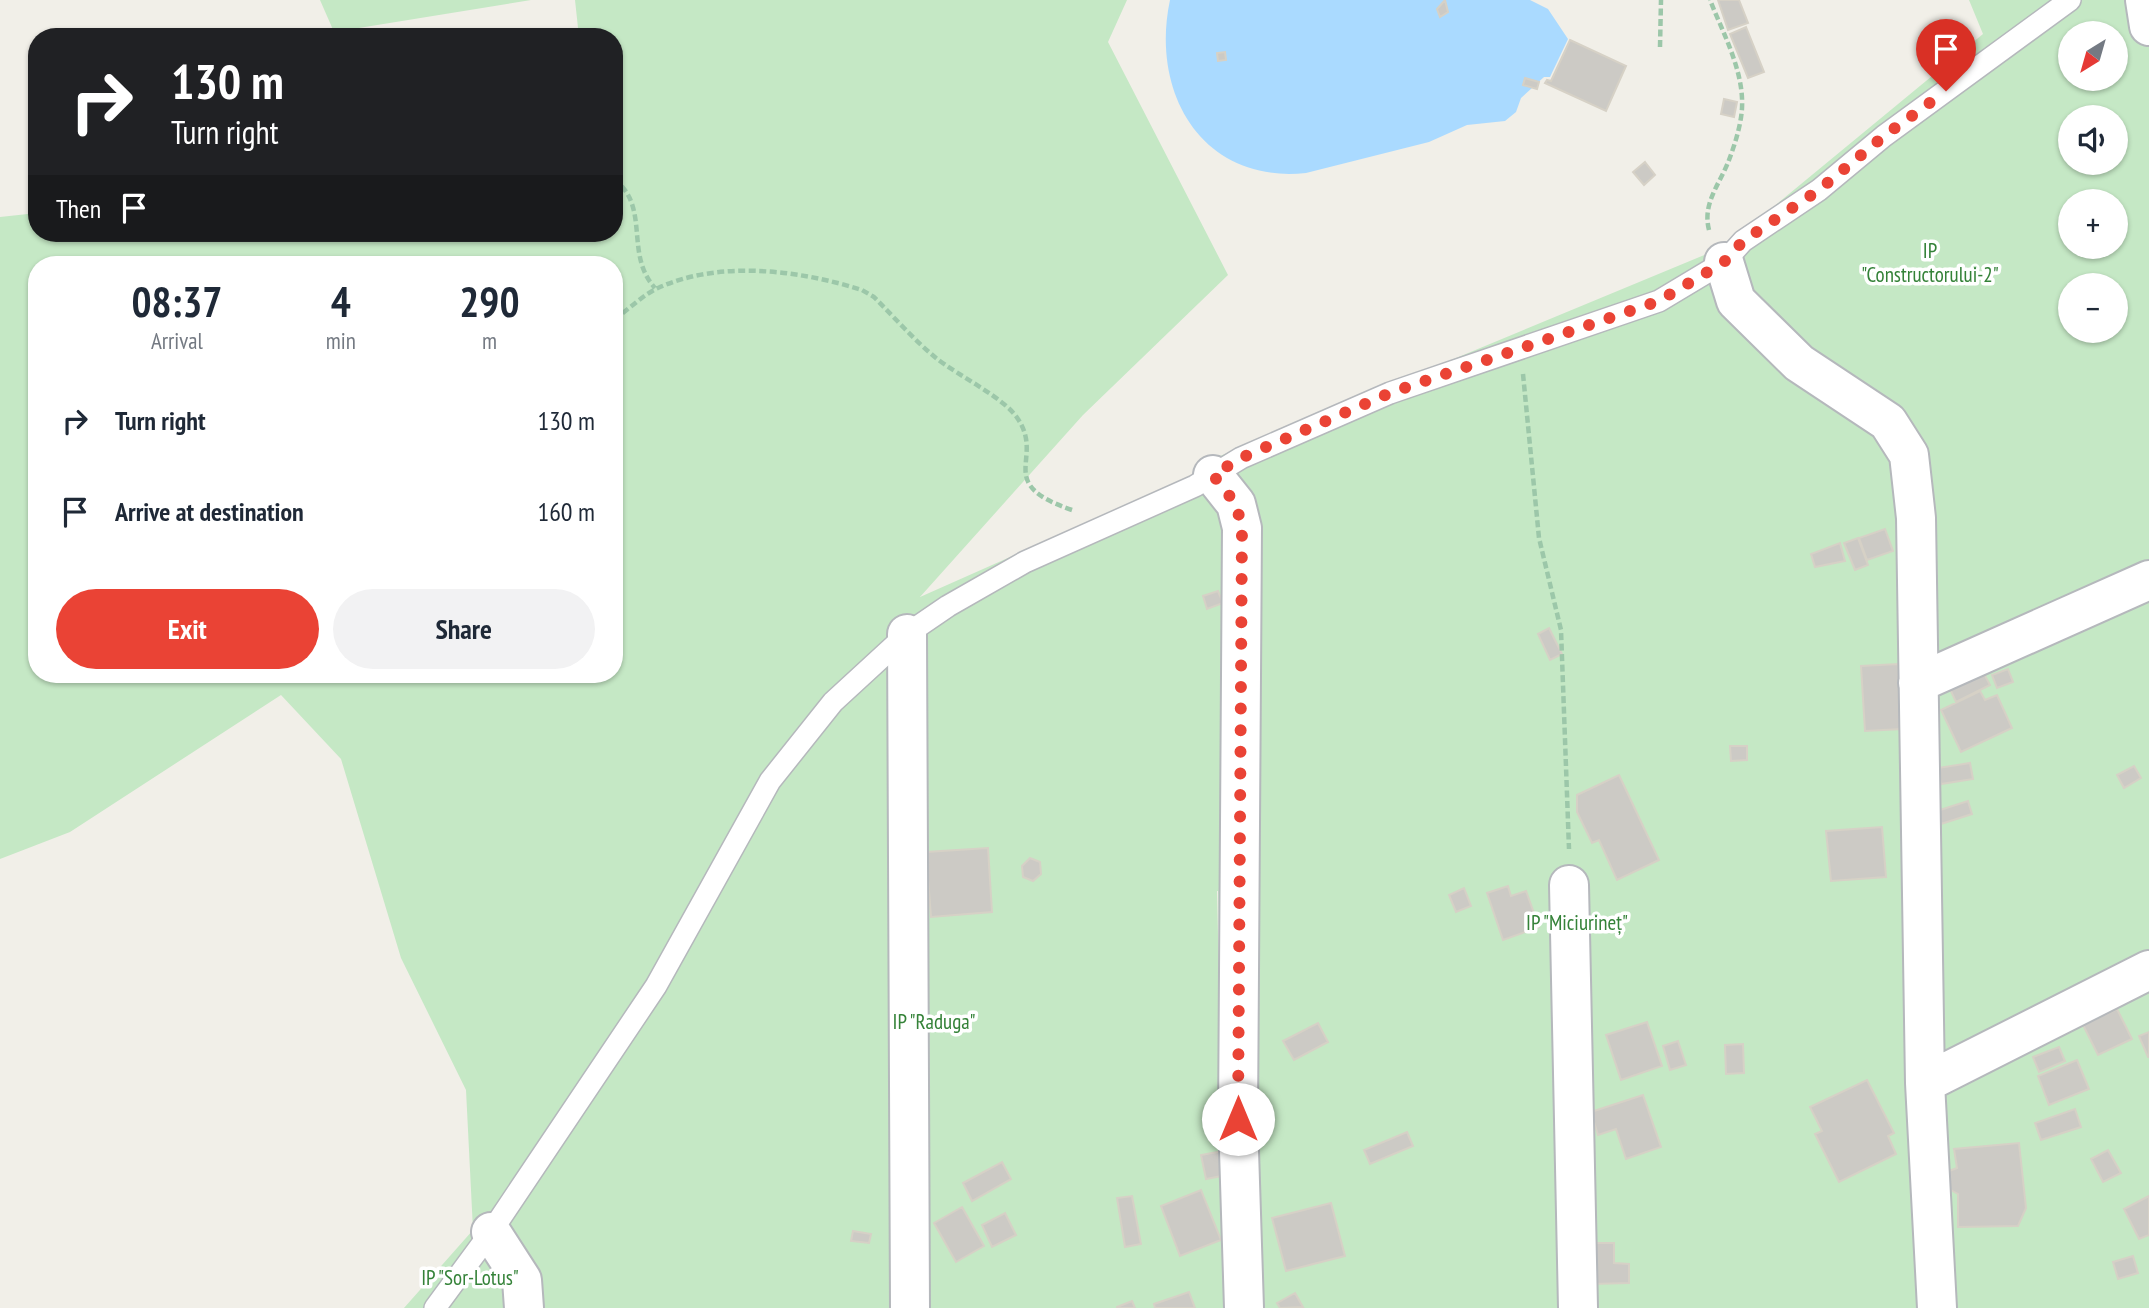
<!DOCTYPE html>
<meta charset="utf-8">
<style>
:root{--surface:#fff;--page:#f2f2f3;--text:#1f2937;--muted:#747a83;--accent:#ea4335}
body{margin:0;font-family:"PT Sans Narrow",sans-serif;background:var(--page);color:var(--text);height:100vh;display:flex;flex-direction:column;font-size:26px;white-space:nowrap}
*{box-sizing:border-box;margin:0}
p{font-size:23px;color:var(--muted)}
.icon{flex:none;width:38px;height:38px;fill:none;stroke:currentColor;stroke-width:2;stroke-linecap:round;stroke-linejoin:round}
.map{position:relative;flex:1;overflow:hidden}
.details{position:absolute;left:28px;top:256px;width:595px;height:427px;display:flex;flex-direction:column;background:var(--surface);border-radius:28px;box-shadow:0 2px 5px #0004}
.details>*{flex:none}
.guide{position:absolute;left:28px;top:28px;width:595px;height:214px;border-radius:28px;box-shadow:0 2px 5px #0004;background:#202124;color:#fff;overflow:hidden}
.needle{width:46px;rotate:217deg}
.controls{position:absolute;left:2058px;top:21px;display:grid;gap:14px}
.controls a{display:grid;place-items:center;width:70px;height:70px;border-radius:50%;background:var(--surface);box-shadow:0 2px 5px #0004;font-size:35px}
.pin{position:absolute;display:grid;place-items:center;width:60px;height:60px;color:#fff;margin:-72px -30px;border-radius:50% 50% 50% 0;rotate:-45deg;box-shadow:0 0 7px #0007}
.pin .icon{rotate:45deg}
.me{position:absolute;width:77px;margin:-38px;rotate:0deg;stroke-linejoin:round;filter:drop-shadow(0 0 5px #0008)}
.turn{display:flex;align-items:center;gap:24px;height:147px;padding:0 28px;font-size:32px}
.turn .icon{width:91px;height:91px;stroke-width:2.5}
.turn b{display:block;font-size:49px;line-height:60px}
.then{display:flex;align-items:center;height:66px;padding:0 28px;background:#0003;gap:14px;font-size:26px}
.eta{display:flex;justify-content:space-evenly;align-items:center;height:119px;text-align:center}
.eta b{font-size:42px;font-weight:700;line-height:49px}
.cta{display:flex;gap:14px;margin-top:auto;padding:14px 28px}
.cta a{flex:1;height:80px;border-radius:42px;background:var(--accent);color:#fff;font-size:28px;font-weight:700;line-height:80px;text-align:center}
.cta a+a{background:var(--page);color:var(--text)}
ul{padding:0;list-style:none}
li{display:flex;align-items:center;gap:21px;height:91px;padding:0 28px}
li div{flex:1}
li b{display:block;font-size:26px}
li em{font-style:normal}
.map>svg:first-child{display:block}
</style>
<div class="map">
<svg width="2149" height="1308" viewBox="0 0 2149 1308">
<rect width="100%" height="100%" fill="#f1efe8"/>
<path fill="#c5e8c5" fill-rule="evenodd" d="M320,0H531L334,32Z
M575,0H1127L1108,42L1228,275L1083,415L920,597L1191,477L1208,461L1726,246L1983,34L1969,0H2149V1308H404L473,1230L466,1090L401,958L341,759L281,695L70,832L0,859V217L37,213V233H614V37H579ZM2070,33H2116V79H2070ZM2070,117H2116V163H2070ZM2070,201H2116V247H2070ZM37,264H614V674H37ZM2070,285H2116V331H2070ZM1217,891H1218L1225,1155L1223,1151Z"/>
<path fill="#aadaff" d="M1170,0H1530L1548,9L1568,39L1550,77H1544L1521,98L1516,112L1505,121L1467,125L1429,142L1306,173C1202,184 1150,93 1170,0Z"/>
<path fill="#cccac5" stroke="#d6d1c6" stroke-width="2" d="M1445,0L1448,12L1440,17L1437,9Z
M1718,0H1739L1748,23L1728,30Z
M1746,27L1764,72L1748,78L1730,34Z
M1570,40L1626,66L1606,111L1545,83L1547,80L1551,81Z
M1225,52L1226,60L1218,61L1217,53Z
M1525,78L1539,82L1537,89L1523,85Z
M1724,99L1737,102L1734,117L1721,114Z
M1645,162L1655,175L1644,185L1633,172Z
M1885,529L1893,551L1867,560L1859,538Z
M1858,538L1868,565L1855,570L1844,543Z
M1840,543L1845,561L1815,567L1811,554Z
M1218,591L1223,603L1207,609L1203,596Z
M1549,628L1562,654L1550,660L1538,634Z
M1898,664L1902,729L1865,731L1861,666Z
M2008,669L2013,682L1997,688L1992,675Z
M1982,670L1990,685L1956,702L1949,687Z
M1980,691L1985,700L1997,695L2012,728L1961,752L1941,710Z
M1730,746H1747V760L1731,761Z
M1970,763L1973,779L1941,784L1938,768Z
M2134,766L2141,778L2124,788L2117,775Z
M1619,775L1659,860L1617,880L1599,840L1592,843L1577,812V795Z
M1968,801L1972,814L1941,824L1937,811Z
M1882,827L1886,877L1831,881L1826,831Z
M988,848L992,912L931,917L926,852Z
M1030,858L1040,862L1041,874L1033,881L1023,877L1022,866Z
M1508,886L1511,896L1526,891L1539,927L1503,940L1487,893Z
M1464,888L1471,906L1456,912L1449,895Z
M2117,1009L2132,1039L2098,1055L2083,1025Z
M1647,1022L1662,1066L1621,1080L1606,1035Z
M1318,1023L1328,1042L1294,1060L1283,1041Z
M2149,1032V1057H2148L2139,1036Z
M1678,1041L1686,1065L1670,1070L1663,1046Z
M1743,1044L1744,1073L1726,1074L1725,1045Z
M2059,1047L2065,1061L2039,1072L2033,1057Z
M2077,1060L2089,1089L2049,1105L2038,1076Z
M1867,1080L1894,1133L1888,1136L1896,1154L1839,1182L1815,1134L1822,1131L1810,1107Z
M1643,1095L1661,1147L1626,1159L1616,1129L1598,1135L1591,1112Z
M2075,1109L2081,1127L2041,1140L2035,1123Z
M1407,1132L1413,1146L1370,1164L1364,1150Z
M2019,1143L2026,1208L2018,1226L1958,1227V1194L1949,1189V1171L1957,1168L1954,1149Z
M2108,1150L2121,1173L2103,1182L2091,1159Z
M1223,1151L1227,1175L1206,1179L1201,1155Z
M1002,1162L1011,1179L972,1201L963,1183Z
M1201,1190L1221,1240L1180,1256L1161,1206Z
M1132,1196L1141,1244L1125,1247L1117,1198Z
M2149,1196V1235L2139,1239L2124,1209Z
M1331,1203L1345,1256L1286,1271L1272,1218Z
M962,1207L984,1246L956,1262L934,1223Z
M1005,1213L1016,1235L992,1247L982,1225Z
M853,1231L871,1234L869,1243L851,1241Z
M1592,1243H1614V1263L1629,1264V1283L1592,1284Z
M2133,1256L2138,1273L2118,1279L2113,1262Z
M1189,1292L1195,1308H1155L1154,1304Z
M1295,1293L1303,1307L1280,1308L1277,1303Z
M1132,1301L1135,1308H1117V1307Z"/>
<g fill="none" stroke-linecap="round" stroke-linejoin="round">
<defs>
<path id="lane" d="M435,1308L491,1232L656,986L770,781L833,702L907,634L948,606L1025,562L1195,486L1241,458L1390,393L1659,301L1724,262L1743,241L1819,190L1884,136L2070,0"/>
<path id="street" d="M2145,0L2149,26
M1724,262L1736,301L1799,363L1888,422L1909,455L1916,518L1925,1083L1937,1308
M1213,475L1236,504L1242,528L1238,1119L1244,1308
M907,634L910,1308
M1918,683L2149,580
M1569,885L1578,1308
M1925,1083L2149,970
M491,1232L522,1280L524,1308"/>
</defs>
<use href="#lane" stroke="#b5b8bc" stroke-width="24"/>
<use href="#street" stroke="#b5b8bc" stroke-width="42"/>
<path stroke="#9cc7a9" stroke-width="4.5" stroke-dasharray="7 3.5" stroke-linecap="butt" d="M1660,47L1661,0
M614,179C651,207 624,254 655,288
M1709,230C1702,203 1720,184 1729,160C1735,144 1741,125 1742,108C1744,71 1723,33 1710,0
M614,319C629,310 642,295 658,288C719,260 799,270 862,290L874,297C894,317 914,340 936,358C957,375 1005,398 1018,419C1045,460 993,483 1072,510
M1523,374L1539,538L1561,630L1569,849"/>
<use href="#lane" stroke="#fff" stroke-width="21"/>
<use href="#street" stroke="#fff" stroke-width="38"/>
</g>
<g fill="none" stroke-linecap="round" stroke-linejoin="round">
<path stroke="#ea4335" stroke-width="12" stroke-dasharray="0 21.6" d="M1238,1119L1242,528L1236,504L1213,475L1241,458L1390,393L1659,301L1724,262L1743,241L1819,190L1884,136L1946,91"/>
</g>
<g text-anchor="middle" stroke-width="7" stroke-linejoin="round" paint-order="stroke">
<g font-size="21" fill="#348238" stroke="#fff">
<text x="1930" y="258">IP<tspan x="1930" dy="24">"Constructorului-2"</tspan></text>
<text x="1577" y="930">IP "Miciurineț"</text>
<text x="934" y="1029">IP "Raduga"</text>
<text x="470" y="1285">IP "Sor-Lotus"</text>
</g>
</g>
</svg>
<div class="controls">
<a><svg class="needle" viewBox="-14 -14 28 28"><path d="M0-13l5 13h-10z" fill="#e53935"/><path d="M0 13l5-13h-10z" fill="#747a83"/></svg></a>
<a><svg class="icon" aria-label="sound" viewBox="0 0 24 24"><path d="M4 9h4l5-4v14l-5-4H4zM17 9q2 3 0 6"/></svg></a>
<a>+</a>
<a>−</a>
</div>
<div class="pin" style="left:1946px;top:91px;background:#d93025"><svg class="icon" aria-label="arrive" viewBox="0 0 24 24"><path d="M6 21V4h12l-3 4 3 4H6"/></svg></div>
<svg class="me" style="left:1238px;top:1119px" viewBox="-20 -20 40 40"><circle r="19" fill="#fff"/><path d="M0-13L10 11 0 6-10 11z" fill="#ea4335"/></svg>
<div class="guide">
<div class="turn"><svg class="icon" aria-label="right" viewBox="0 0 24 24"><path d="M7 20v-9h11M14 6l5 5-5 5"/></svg><div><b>130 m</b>Turn right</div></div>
<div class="then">Then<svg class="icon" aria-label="arrive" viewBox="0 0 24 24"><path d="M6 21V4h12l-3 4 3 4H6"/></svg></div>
</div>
<section class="details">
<div class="eta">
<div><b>08:37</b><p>Arrival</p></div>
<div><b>4</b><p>min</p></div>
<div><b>290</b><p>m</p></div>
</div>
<ul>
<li><svg class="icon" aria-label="right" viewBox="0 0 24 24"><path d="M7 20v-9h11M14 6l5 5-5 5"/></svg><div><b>Turn right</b></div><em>130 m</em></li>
<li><svg class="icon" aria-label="arrive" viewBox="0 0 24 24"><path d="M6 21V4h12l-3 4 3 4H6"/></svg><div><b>Arrive at destination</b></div><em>160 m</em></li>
</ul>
<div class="cta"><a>Exit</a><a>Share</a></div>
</section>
</div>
